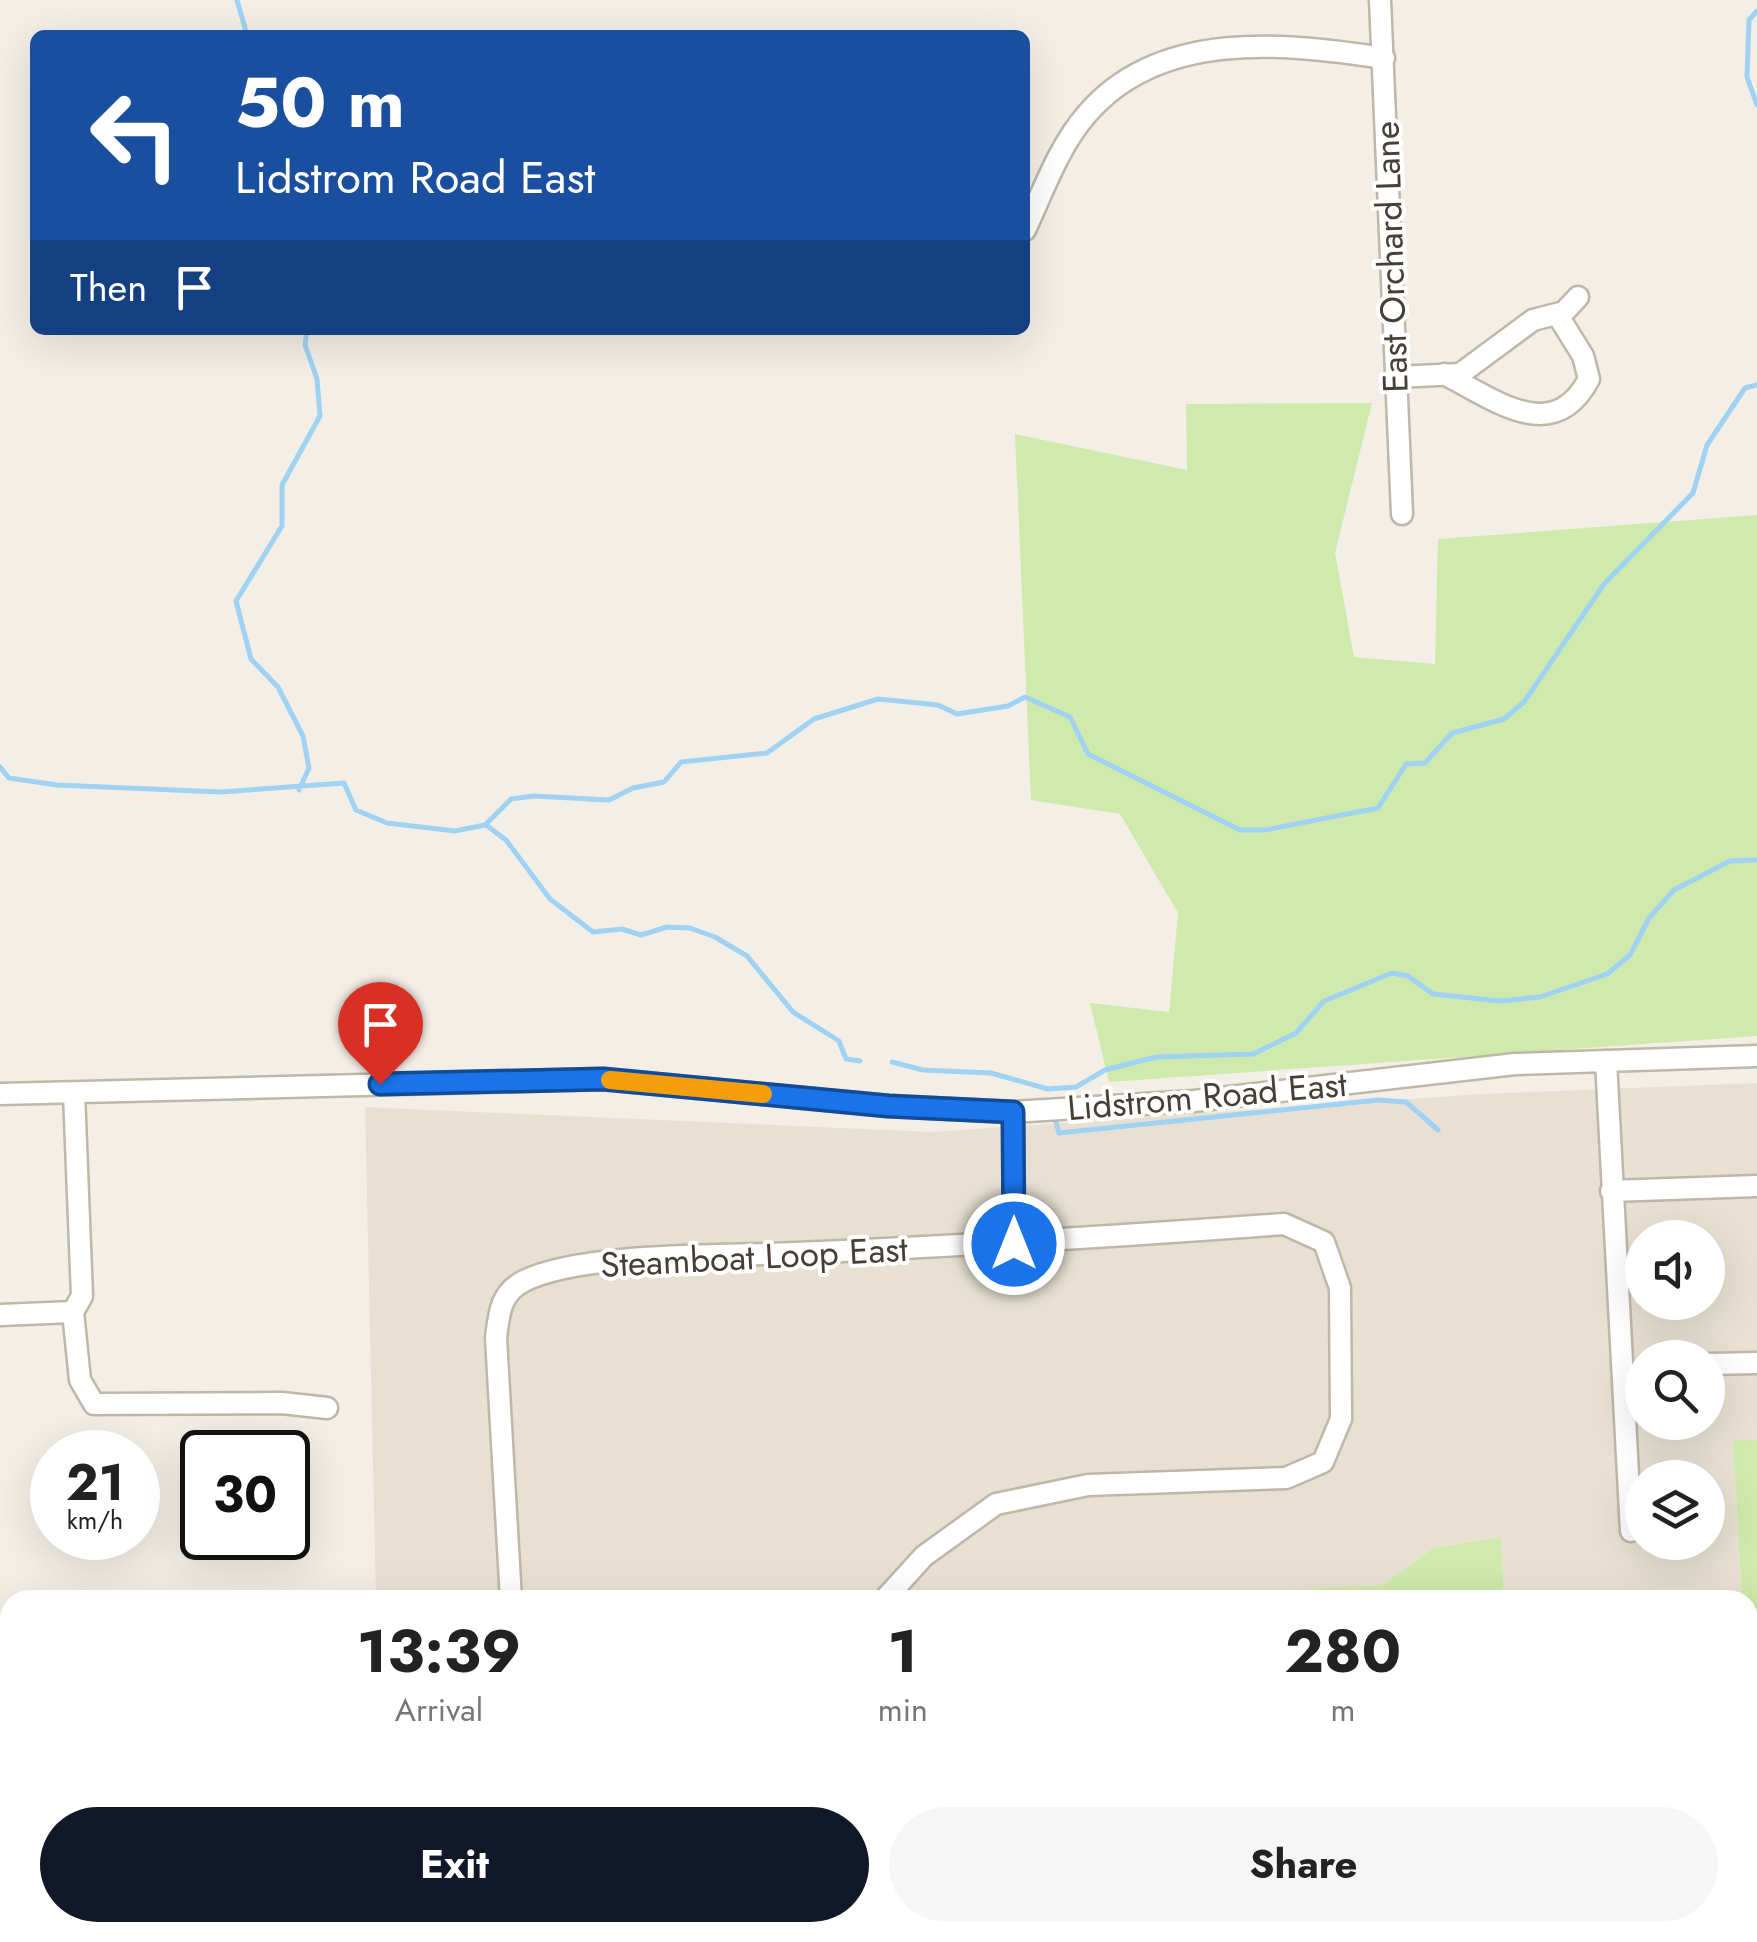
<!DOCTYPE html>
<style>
:root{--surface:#fff;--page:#f6f6f6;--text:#222;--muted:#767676;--accent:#111827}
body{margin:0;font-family:Jost,sans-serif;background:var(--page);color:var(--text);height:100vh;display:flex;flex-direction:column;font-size:38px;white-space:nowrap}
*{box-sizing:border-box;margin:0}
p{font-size:32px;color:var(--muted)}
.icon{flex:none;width:55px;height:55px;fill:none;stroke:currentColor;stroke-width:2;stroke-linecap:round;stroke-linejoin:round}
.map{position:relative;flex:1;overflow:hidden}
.details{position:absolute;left:0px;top:1590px;width:1758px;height:352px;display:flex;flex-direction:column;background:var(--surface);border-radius:30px 30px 0 0;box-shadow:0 10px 40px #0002}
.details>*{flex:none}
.hud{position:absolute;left:30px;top:30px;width:1000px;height:305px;border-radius:15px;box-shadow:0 10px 40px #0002;background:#1a4fa0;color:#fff;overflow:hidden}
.buttons{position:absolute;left:1625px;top:1220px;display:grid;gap:20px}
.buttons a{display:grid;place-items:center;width:100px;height:100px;border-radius:50%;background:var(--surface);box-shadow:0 10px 40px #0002;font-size:50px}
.speed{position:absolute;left:30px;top:1430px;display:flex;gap:20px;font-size:50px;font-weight:700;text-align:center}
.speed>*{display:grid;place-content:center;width:130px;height:130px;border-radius:50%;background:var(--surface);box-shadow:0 10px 40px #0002;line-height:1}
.speed small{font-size:25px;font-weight:400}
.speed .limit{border:5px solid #111;border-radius:15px;background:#fff;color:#111}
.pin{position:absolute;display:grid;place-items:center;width:85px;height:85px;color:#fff;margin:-102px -42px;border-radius:50% 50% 50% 0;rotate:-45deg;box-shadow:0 0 10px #0007}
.pin .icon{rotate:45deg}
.me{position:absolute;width:110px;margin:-55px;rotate:0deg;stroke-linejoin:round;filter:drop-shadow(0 0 8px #0008)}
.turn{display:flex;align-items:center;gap:35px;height:210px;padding:0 40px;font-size:45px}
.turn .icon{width:130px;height:130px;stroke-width:2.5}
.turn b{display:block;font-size:70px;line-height:85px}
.then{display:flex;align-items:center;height:95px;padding:0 40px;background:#0003;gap:20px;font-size:38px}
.eta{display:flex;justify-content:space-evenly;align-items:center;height:170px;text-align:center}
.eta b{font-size:60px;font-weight:700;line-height:70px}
.action{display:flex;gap:20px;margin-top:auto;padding:20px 40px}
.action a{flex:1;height:115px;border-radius:60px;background:var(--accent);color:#fff;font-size:40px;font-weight:700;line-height:115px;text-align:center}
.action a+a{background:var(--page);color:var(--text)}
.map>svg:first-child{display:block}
</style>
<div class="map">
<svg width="1757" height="1942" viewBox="0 0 1757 1942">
<rect width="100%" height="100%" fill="#f4efe6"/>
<path fill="#e8e1d3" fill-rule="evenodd" d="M1757,1083V1440H1733L1742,1600H1504L1501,1537L1433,1548L1382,1585L1094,1600H376L365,1107L933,1132L1481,1094ZM1642,1238H1708V1302H1642ZM1642,1358H1708V1422H1642ZM1642,1478H1708V1542H1642Z
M397,1933H778L772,1942H398Z"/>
<path fill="#cfeaac" d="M1372,403L1335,553L1354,657L1435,664L1438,539L1757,515V1036L1109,1082L1090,1003L1169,1012L1178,913L1120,814L1031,800L1015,434L1187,470L1186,404Z
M1733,1440H1757V1942H772L778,1932H1748V1600H1742Z
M1501,1537L1504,1600H1094L1382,1585L1433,1548Z"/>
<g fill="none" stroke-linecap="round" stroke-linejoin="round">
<path stroke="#9fd2f3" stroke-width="5" d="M237,0L247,35
M1757,11L1749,20L1747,77L1757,105
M0,767L9,778L57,785L221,792L344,783L356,810L387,823L455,831L485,825L511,799L534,796L609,800L633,788L664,782L681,762L767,753L814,719L878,699L938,705L957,714L1008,706L1025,697L1070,717L1088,754L1240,830H1265L1378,808L1406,764L1425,763L1452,733L1504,719L1524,702L1604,584L1693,493L1707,445L1745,388L1757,385
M299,790L309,768L303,736L278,687L251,659L236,601L282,526V485L320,416L317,379L305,345L307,330
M486,825L506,840L550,899L593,932L622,929L641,935L667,927L690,928L715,937L747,956L793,1012L839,1041L846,1059L860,1061
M892,1062L923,1070L991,1073L1048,1089L1076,1087L1105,1070L1156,1057L1253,1054L1296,1033L1324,1001L1392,973L1408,976L1433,994L1500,1001L1540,997L1607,974L1630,955L1649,918L1674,890L1730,861L1757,860
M1054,1114L1059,1133L1378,1100L1406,1102L1438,1130
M1748,1805L1757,1807
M970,1942L977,1932"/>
</g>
<path fill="#d9cdbd" d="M238,1538H280L281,1553L239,1555Z"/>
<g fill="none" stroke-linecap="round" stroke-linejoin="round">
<defs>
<path id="minor" d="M1380,0L1402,514
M1025,230C1043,192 1058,147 1087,114C1160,29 1284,43 1384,58
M1444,374C1494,399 1553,447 1589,379L1583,356L1557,314
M1395,377L1460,374L1533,320L1564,312L1578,297
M1606,1061L1631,1531
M0,1094L603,1079L889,1106L1013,1112L1194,1101L1515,1064L1757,1056
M1013,1112L1014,1244
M1611,1191L1757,1186
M73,1312L80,1380L94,1404L282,1403L327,1408
M0,1315L73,1312L82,1296L74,1093
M1708,1364L1757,1363
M511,1600L496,1338C499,1314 500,1293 524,1281C582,1252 728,1256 796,1253C959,1246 1121,1236 1284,1224L1324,1242L1340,1288L1341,1419L1323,1462L1286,1478L1088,1485L996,1504L924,1556L884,1600
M605,1942L610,1932"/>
</defs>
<use href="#minor" stroke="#bfb7a8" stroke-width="25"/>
<use href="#minor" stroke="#fff" stroke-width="20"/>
</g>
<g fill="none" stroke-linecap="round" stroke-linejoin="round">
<defs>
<path id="route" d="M380,1084L603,1079L888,1106L1013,1112L1014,1244"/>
</defs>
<use href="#route" stroke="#114b97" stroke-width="25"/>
<use href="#route" stroke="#1a73e8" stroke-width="18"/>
<path stroke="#f59e0b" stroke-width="18" d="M610,1080L763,1094"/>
</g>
<g text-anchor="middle" stroke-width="8" stroke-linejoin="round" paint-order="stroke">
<g font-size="35" fill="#463f35" stroke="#fff">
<text transform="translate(1391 257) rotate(-92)" y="12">East Orchard Lane</text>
<text transform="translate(1207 1096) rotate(-5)" y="12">Lidstrom Road East</text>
<text transform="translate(754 1257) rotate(-3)" y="12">Steamboat Loop East</text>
</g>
</g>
</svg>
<div class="buttons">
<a><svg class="icon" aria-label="sound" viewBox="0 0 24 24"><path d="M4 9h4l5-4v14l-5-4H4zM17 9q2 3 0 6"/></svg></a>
<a><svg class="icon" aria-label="search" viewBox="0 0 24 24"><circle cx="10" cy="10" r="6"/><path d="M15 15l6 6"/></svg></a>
<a><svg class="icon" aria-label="layers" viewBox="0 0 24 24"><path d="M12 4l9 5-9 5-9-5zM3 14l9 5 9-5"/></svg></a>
</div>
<div class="speed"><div>21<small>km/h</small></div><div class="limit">30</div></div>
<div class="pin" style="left:380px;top:1084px;background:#d93025"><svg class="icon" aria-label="arrive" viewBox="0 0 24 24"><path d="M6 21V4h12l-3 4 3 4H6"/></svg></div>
<svg class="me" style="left:1014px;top:1244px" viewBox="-20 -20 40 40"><circle r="17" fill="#1a73e8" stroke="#fff" stroke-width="3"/><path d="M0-11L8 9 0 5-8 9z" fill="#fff"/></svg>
<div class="hud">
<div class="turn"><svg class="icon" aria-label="left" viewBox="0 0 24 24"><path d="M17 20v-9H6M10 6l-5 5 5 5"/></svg><div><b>50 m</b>Lidstrom Road East</div></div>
<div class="then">Then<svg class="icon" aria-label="arrive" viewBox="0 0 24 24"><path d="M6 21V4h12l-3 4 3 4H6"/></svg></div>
</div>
<section class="details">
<div class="eta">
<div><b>13:39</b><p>Arrival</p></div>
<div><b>1</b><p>min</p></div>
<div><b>280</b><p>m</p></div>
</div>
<div class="action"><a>Exit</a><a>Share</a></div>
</section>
</div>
